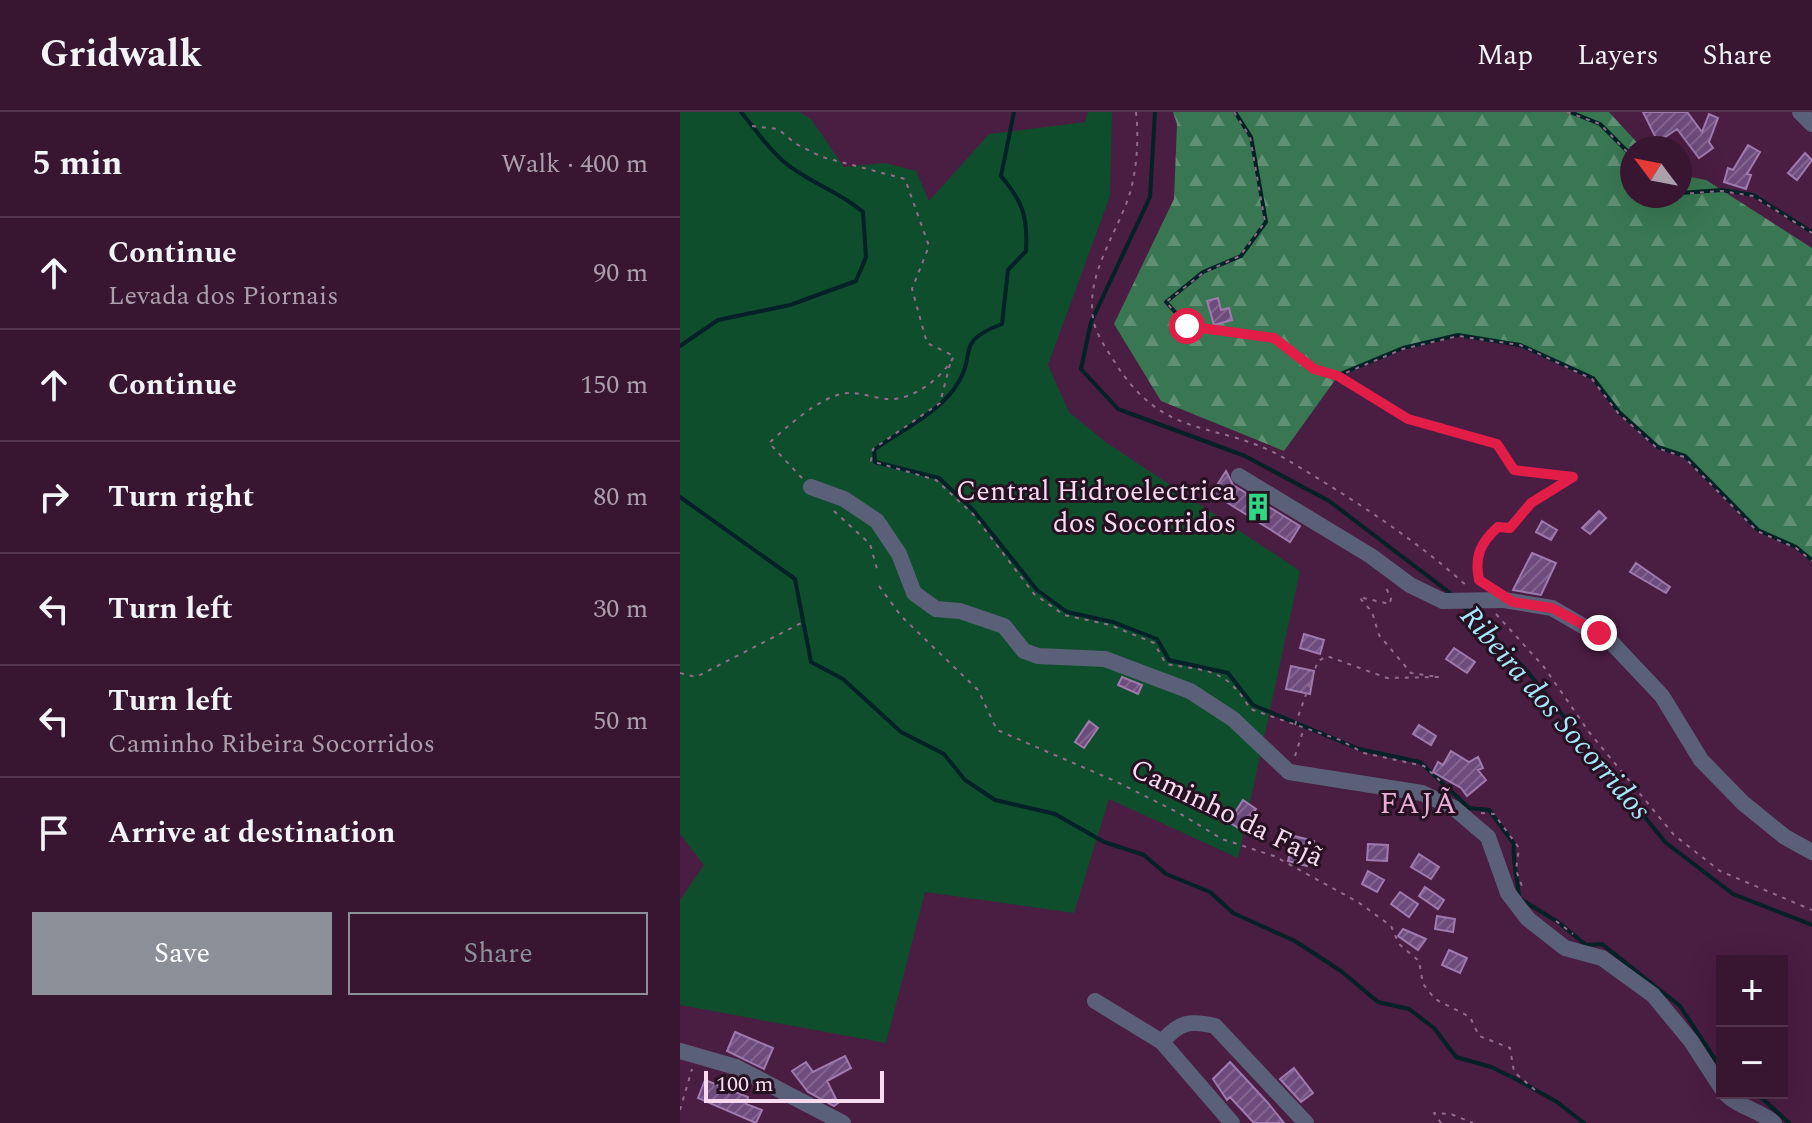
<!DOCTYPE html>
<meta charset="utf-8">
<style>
body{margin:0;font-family:Spectral,serif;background:#43233e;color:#f1f3f6}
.controls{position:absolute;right:24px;bottom:24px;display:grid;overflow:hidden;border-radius:0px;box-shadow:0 8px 32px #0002}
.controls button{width:72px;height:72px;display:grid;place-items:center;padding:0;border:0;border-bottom:2px solid #52354d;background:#381632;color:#f1f3f6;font:40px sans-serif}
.compass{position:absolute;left:940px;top:24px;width:72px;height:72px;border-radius:50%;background:#381632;box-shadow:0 8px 32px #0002;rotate:302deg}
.scale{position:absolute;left:24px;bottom:20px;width:180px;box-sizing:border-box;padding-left:8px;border:4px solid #f9dbf1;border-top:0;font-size:22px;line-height:28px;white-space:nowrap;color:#f9dbf1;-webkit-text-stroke:6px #251121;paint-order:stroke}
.stop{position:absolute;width:24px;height:24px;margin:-18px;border:6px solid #e11d48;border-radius:50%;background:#fff}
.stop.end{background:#e11d48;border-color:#fff;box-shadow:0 2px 8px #0008}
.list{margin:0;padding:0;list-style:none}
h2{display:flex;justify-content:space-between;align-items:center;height:104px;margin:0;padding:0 32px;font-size:34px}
h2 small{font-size:26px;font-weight:400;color:#ab9fac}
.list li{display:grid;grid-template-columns:52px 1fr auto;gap:24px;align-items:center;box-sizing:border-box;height:112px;padding:0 32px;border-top:2px solid #52354d}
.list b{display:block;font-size:30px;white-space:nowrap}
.list p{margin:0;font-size:26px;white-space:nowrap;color:#ab9fac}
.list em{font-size:26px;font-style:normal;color:#ab9fac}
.actions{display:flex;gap:16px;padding:24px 32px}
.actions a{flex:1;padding:18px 0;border:2px solid #8c9099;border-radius:0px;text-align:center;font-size:28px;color:#8c9099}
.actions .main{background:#8c9099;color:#fff}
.icon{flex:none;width:44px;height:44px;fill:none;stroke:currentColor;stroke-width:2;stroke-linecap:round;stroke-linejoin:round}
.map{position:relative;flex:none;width:1132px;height:1011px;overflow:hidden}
header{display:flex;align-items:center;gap:48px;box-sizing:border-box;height:112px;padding:0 40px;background:#381632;border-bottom:2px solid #52354d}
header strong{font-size:38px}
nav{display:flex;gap:44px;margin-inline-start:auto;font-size:28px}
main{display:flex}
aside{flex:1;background:#381632}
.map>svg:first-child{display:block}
.green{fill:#0e4e2d}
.forest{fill:url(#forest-firs)}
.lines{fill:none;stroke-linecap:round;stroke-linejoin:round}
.stream{stroke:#042127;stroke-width:4}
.building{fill:url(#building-hatch);stroke:#9e7aae;stroke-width:2}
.path{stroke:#936c8b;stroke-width:2;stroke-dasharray:4 6;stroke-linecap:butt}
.minor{stroke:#5b6079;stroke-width:16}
.minor-bridge{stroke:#5b6079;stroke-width:16}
.route{stroke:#e11d48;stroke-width:10}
.labels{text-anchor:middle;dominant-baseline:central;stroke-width:6;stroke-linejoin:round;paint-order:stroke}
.poi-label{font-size:28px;fill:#f9dbf1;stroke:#251121;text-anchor:end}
.street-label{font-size:28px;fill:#f9dbf1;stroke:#251121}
.water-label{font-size:30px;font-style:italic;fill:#a4e8f9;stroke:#251121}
.neighbourhood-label{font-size:30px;letter-spacing:2px;fill:#e7aed9;stroke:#251121}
</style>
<header>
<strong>Gridwalk</strong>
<nav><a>Map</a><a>Layers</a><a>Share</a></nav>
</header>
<main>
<aside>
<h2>5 min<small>Walk · 400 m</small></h2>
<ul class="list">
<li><svg class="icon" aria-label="ahead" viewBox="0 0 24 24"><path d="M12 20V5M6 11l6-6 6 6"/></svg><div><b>Continue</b><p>Levada dos Piornais</p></div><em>90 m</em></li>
<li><svg class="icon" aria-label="ahead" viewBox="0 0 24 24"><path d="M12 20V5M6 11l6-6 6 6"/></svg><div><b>Continue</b></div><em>150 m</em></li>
<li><svg class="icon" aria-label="right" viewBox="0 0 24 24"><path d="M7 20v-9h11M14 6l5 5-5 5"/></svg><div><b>Turn right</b></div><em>80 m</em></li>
<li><svg class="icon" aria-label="left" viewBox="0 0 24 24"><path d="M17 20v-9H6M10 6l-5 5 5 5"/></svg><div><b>Turn left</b></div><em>30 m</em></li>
<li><svg class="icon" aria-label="left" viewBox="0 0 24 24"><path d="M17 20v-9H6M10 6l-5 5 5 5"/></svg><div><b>Turn left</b><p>Caminho Ribeira Socorridos</p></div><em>50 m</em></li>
<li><svg class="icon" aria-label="arrive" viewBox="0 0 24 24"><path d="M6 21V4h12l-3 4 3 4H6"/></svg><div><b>Arrive at destination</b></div></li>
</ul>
<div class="actions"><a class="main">Save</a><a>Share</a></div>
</aside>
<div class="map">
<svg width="1132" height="1011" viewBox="0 0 1132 1011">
<defs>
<pattern id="forest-firs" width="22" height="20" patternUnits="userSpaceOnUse" patternTransform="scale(2)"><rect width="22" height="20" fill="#387751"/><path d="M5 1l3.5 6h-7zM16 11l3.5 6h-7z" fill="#5f9073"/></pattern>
<pattern id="building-hatch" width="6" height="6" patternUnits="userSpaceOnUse" patternTransform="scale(2)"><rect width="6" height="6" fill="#6d4b7c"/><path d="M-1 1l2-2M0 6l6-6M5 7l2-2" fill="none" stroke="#83648f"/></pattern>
</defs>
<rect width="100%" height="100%" fill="#4a1d42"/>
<path class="green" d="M0,0H119L131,7L164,55L205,51L236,59L249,89L309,22L405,10L408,0H432L430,84L368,253L389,300L424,329L620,459L558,746L429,687L394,801L245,780L206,931L0,893V788L24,753L0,722Z"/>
<path class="forest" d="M493,0H929L962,36H952V84H1000V63L1026,68L1132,136V449L1116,436L1077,419L1004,345L977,336L938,301L912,267L840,233L778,224L723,237L658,264L604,339L481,289L434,212L494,87L497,12Z"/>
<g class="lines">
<path class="stream" d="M334,0L321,64C343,90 348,105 346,139L328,158L322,212C271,231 300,242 274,277C256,302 219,320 194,338L195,350L259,366L293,398L357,478L387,500L433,510L477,527L489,548L548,561L573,593L679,637L740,650L789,696L809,698L834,732C832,752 838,766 839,786L878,810L906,833L922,832L1000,894L1042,958
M475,0L470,85L411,210L401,257L438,297L565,344L649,389L774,484
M555,0L571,25L586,110L561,144L523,160L486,190L507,213L594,225L634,256L658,263L723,236L778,223L840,233L913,266L939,300L978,335L1005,344L1078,418L1116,435L1132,448
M890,0L920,12L952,44
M1000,81L1042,78L1073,83L1132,120
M0,234L38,208L110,193L176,169L186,145L183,100C159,79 127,70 103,49C87,35 74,16 61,0
M0,385L115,467L131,550L163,567L221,620L264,642L285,668L315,688L375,702L424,730L464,743L486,762L530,780L553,801L615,829L661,859L698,890L729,897L754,916L776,945L811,955L836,967L877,990L904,1011
M783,494L847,559L985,730L1053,782L1132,813
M1066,981L1082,986L1109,1011"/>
</g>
<path class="building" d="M963,0H1007L1022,20L1029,2L1038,6L1029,30L1033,36L1019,46L997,17L978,30Z
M1068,33L1080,40L1067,62L1071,63L1066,77L1044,70L1048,56L1053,58Z
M1125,41L1132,48L1117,68L1108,61Z
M538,186L541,198L549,196L552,208L534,213L527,189Z
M546,359L553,373L620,414L610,430L532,381Z
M919,399L926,406L910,422L902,416Z
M862,409L877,418L871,428L856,420Z
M852,441L876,451L861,483L833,478Z
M956,451L990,475L986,481L950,460Z
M624,522L644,528L640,542L620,536Z
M774,536L795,550L787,561L766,547Z
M611,554L634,559L630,582L606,577Z
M442,565L462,573L458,582L438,573Z
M409,609L418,616L404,636L395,630Z
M739,613L756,624L751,633L733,622Z
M771,639L789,650L798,645L803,656L798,658L806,668L787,684L781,676L753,660L758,650L763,653Z
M563,688L576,697L561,718L549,710Z
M614,724L634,729L627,754L608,749Z
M688,732L708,733L707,749L687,748Z
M739,742L759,755L751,767L731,755Z
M688,759L704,768L697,780L682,772Z
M745,775L764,788L758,797L739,784Z
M720,780L738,792L729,805L711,792Z
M757,804L775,807L773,820L755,817Z
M723,817L746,827L738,838L718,824Z
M769,838L787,846L780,861L762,853Z
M55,920L93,936L84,957L47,939Z
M165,944L171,956L147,969L158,991L154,994L128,980L112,959L126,950L133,960Z
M550,950L588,991L604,1011H574L550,985L547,988L533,967Z
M614,956L633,981L621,990L600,967Z
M25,968L68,985L66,992L82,998L76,1011L18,986Z"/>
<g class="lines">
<path class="path" d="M456,0C459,27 457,58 449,84C436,123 406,162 413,206C415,221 426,236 434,249C485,331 537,307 604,346C668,384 733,425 788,475
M554,0L570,25L585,110L560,144L523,161L486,190L507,214L594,226L634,257L658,264L723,237L778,224L840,233L912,267L938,301L977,336L1004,345L1077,419L1116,436L1132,449
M887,0L920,12L952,45
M72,14L98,17L116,32L142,45L225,67L249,134L232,177L247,231L274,244C264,264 234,288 210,287C196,287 181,280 167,281C140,284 108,314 89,331L122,366
M1000,82L1042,79L1073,84L1132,121
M270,252L260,291L193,337L191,349L256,368L293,402L354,482L384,503L430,513L474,531L486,552C529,559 547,557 570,597L660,628L684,641L744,654L771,679
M658,264L728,307L817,332L834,358L893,365L851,391L830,416L818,415C801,430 794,444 799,468L809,474
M154,399L190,432L197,457
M199,474L221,504L298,578L317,618L435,669L499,701L542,727L594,744L678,790L711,814L719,832L739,849L743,872L755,887L790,905L799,924L830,936L834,960L855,978
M816,502L864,555L909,620L994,723L1040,759L1132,798
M0,561L16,565L125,509
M615,613L638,549L647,544L707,566L759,565L731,561L699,523L692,500L679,485L710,492L711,486L705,474
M615,644L624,616
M801,701L814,702L839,736L836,758L843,777
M876,809L893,822
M0,998L12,957
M761,1011L754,1001L771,1002L793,1011"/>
<path class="minor" d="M1120,0L1132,12
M559,364L691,444L730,473L763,489
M131,375L164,387L197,409L219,442L234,481L256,497L280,499L324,514L344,539L358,544L425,547L510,579L553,607L609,660L742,681L774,696L808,725L828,781L848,807L885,836L922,846L973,883L1011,929L1042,977
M824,488L872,496L932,531L982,584L1021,648L1063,691L1105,725L1132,740
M415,889L482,930L552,1011
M482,930C499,910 510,908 535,914L626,1011
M0,939L56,955L163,1011
M1045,981C1059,996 1080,998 1094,1011"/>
<path class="minor-bridge" d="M763,489L824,488"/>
</g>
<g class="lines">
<path class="route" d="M507,214L594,226L634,257L658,264L728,307L817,332L834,358L893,365L851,391L830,416L818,415C801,430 794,444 799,468L833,490L872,496L919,521"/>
</g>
<defs>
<symbol id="building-bare" viewBox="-9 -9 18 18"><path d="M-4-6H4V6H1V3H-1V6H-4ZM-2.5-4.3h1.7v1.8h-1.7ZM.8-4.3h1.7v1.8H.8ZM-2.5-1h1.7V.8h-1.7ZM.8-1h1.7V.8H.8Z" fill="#2fd883" stroke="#251121" stroke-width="2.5" paint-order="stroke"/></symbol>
</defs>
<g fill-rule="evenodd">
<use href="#building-bare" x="558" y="375" width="40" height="40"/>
</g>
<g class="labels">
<g class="poi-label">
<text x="556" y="379">Central Hidroelectrica<tspan x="556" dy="32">dos Socorridos</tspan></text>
</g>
<g class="street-label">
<text transform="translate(547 701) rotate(26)">Caminho da Fajã</text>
</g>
<g class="water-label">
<text transform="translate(875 601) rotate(49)">Ribeira dos Socorridos</text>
</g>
<g class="neighbourhood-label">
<text x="739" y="692">FAJÃ</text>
</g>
</g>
</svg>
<div class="controls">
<button>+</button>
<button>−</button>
</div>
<svg class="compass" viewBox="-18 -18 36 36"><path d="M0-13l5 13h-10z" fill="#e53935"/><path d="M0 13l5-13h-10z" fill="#ab9fac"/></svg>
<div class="scale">100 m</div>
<div class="stop" style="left:507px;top:214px"></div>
<div class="stop end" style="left:919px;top:521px"></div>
</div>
</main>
